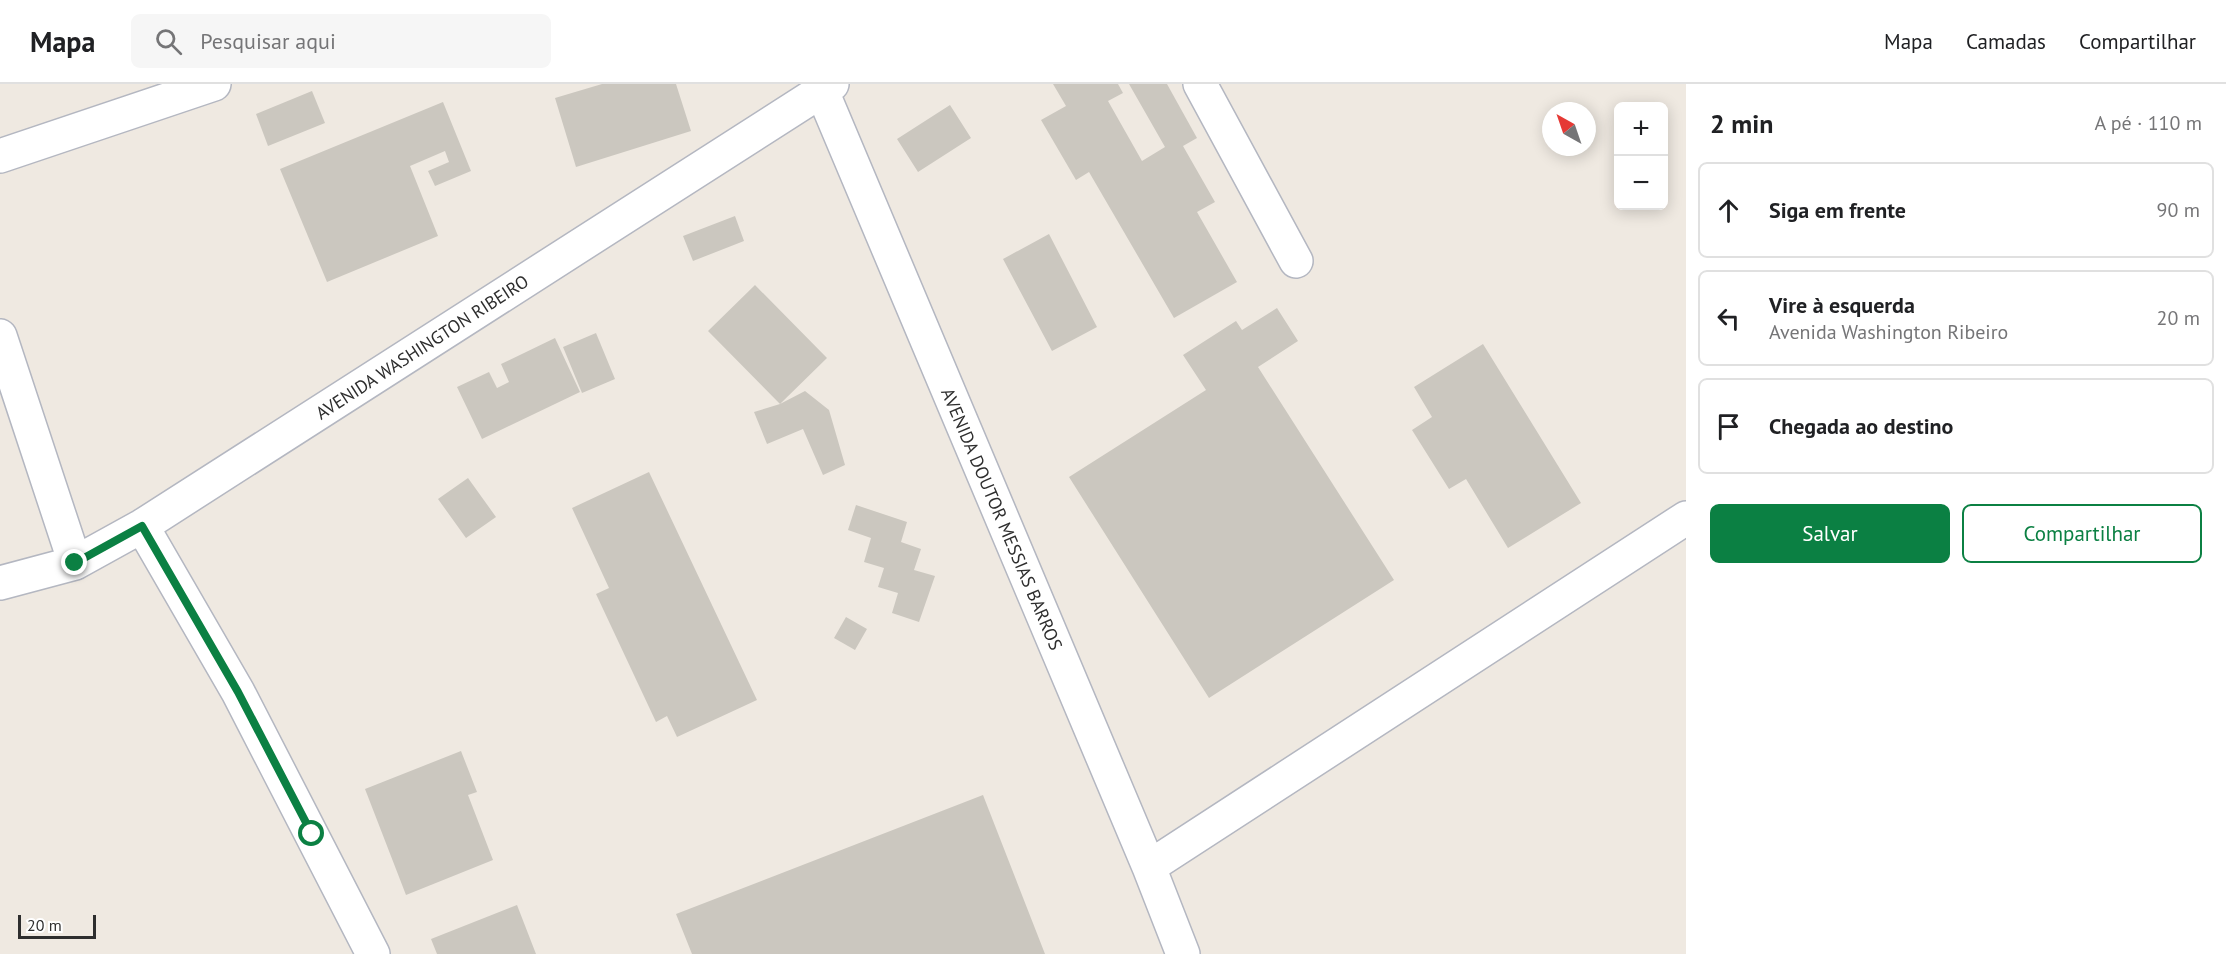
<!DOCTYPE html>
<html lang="pt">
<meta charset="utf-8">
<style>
body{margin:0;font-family:"PT Sans",sans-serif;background:#f6f6f6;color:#202124}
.controls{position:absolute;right:18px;top:18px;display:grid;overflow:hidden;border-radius:9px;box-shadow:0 3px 15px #0003}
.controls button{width:54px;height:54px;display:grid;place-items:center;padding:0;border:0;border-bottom:2px solid #e0e0e0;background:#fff;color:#202124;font:30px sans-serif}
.compass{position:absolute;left:1542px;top:18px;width:54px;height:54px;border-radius:50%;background:#fff;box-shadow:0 3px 15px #0003;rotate:320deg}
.scale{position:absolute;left:18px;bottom:15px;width:78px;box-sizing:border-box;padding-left:6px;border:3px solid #2e2e2e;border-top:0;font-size:16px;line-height:21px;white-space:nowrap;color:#2e2e2e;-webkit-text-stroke:4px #fff;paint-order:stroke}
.stop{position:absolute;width:18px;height:18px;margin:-14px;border:4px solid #0b8043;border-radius:50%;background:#fff}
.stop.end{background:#0b8043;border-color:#fff;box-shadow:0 2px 6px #0008}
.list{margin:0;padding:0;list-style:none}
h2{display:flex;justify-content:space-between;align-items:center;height:78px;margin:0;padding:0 24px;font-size:26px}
h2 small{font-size:20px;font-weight:400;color:#757577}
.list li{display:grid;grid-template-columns:39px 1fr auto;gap:18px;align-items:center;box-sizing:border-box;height:96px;margin:0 12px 12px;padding:0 12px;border:2px solid #e0e0e0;border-radius:9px}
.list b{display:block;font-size:22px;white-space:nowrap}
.list p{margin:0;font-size:20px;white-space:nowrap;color:#757577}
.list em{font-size:20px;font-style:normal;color:#757577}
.actions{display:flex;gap:12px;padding:18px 24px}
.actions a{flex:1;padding:14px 0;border:2px solid #0b8043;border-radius:9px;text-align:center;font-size:21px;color:#0b8043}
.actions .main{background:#0b8043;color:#fff}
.icon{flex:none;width:33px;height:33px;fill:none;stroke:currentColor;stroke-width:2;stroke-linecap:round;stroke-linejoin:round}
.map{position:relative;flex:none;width:1686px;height:870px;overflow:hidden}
header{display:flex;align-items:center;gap:36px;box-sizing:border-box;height:84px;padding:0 30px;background:#fff;border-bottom:2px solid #e0e0e0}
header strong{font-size:28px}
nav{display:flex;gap:33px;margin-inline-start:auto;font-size:21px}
.search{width:420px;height:54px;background:#f6f6f6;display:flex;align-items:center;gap:15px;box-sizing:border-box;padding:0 21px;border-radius:9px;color:#757577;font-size:22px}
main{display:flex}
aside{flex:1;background:#fff}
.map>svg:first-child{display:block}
.building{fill:#cbc7bf}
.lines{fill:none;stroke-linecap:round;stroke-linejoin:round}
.minor-casing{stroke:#b4b7c1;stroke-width:36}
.minor{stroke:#fff;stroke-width:33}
.route{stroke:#0b8043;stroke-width:8}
.labels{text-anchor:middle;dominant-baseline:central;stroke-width:4.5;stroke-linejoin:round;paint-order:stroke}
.street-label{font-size:18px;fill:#2e2e2e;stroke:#fff}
</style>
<header>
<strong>Mapa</strong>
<div class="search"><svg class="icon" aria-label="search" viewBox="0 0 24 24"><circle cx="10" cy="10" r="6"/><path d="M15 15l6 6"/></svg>Pesquisar aqui</div>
<nav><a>Mapa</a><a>Camadas</a><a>Compartilhar</a></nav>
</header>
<main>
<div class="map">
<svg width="1686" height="870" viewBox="0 0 1686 870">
<rect width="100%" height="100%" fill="#efe9e1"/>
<path class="building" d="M602,0H676L691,47L576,83L555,14Z
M1053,0H1118L1123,9L1108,17L1142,77L1165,63L1129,0H1167L1197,54L1183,62L1215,118L1197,128L1237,198L1174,234L1089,88L1076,96L1041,36L1066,22Z
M312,7L325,39L268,62L256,30Z
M443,18L471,87L435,102L428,87L449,78L445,67L410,82L438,152L327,198L280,85Z
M950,21L971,54L918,88L897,55Z
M735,132L744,157L693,177L683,152Z
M1049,150L1097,243L1052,267L1003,175Z
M755,201L827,274L780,320L805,307L829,326L845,381L823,391L803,345L767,360L754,328L780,320L708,247Z
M1277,224L1298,257L1258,283L1394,496L1209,614L1069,393L1206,306L1183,271L1236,237L1242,246Z
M596,249L615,295L582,309L563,263Z
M555,254L580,308L482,355L457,303L489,288L497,304L509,298L501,280Z
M1483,260L1581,419L1508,464L1466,395L1449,405L1412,346L1432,333L1414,303Z
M649,388L757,616L677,653L667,632L656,638L596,510L609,504L572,424Z
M468,394L496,433L466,454L438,415Z
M856,421L907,438L901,458L921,465L914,486L935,492L919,538L892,529L898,509L878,503L884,484L864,478L871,454L848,446Z
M846,533L867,545L855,566L834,554Z
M461,667L477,708L468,711L493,776L406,811L365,705Z
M983,711L1045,870H692L676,830Z
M517,821L536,870H437L431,855Z"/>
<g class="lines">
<defs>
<path id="minor" d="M819,0L1149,783L1183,870
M1200,0L1296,177
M0,72L214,0
M0,252L75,479
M142,442L238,608L373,870
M0,499L75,479L142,442L832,0
M1149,783L1686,434"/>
</defs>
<use href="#minor" class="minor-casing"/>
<use href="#minor" class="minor"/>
</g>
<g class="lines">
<path class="route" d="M75,479L142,442L238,608L312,750"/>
</g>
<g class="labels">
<g class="street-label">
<text transform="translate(422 263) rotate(-33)">AVENIDA WASHINGTON RIBEIRO</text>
<text transform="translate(1002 435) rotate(67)">AVENIDA DOUTOR MESSIAS BARROS</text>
</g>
</g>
</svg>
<div class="controls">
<button>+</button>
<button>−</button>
</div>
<svg class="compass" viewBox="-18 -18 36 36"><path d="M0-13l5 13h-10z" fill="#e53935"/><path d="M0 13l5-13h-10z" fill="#757577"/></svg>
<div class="scale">20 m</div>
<div class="stop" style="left:312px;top:750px"></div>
<div class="stop end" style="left:75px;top:479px"></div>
</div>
<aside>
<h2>2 min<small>A pé · 110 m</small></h2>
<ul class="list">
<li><svg class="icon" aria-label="ahead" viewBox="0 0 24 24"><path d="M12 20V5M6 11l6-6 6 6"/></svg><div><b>Siga em frente</b></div><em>90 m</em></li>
<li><svg class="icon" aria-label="left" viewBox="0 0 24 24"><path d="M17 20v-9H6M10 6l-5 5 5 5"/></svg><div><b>Vire à esquerda</b><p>Avenida Washington Ribeiro</p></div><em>20 m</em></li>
<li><svg class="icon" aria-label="arrive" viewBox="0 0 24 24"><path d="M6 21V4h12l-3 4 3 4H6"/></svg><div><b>Chegada ao destino</b></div></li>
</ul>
<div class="actions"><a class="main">Salvar</a><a>Compartilhar</a></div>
</aside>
</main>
